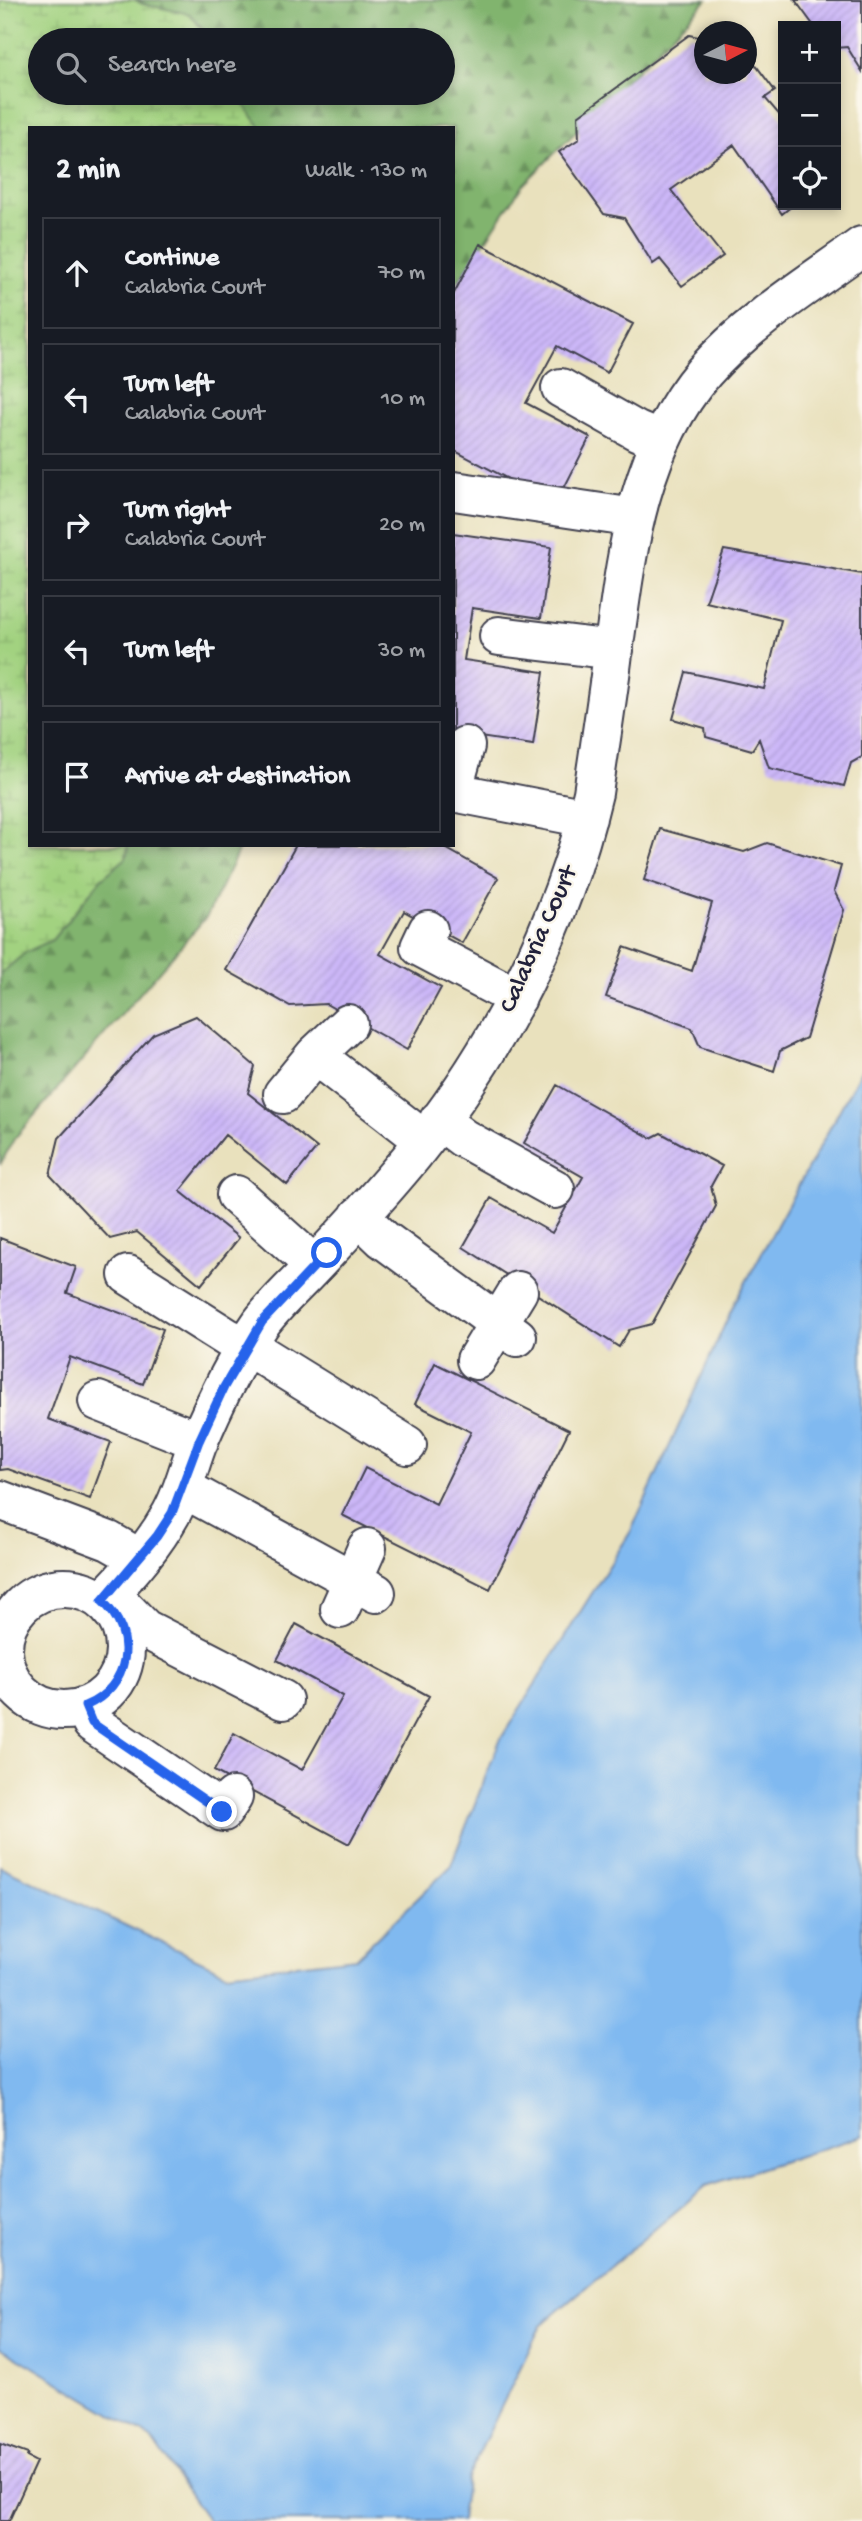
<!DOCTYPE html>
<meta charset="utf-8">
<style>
body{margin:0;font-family:"Gochi Hand",sans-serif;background:#20242c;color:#f1f3f6}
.controls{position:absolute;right:21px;top:21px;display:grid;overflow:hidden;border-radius:0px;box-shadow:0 4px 10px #0003}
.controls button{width:63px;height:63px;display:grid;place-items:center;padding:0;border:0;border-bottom:2px solid #363941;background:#171b24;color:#f1f3f6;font:35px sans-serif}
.compass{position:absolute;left:694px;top:21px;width:63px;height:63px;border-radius:50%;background:#171b24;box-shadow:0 4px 10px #0003;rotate:84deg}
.stop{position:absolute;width:21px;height:21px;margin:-16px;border:5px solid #2563eb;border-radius:50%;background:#fff}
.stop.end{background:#2563eb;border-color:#fff;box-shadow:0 2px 7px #0008}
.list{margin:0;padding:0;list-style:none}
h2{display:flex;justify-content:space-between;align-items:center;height:91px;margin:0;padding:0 28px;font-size:30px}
h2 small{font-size:23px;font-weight:400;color:#9ea1a6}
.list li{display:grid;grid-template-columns:46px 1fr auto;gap:21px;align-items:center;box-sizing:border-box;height:112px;margin:0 14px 14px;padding:0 14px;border:2px solid #363941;border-radius:0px}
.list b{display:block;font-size:26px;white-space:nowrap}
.list p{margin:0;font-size:23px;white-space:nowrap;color:#9ea1a6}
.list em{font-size:23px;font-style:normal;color:#9ea1a6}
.icon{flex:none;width:38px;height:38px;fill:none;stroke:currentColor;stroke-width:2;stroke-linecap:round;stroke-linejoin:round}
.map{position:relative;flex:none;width:862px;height:2521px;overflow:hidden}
.search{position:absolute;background:#171b24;box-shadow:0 4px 10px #0003;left:28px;top:28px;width:427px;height:77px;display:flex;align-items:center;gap:18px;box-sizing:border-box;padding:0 24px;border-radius:38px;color:#9ea1a6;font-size:26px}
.panel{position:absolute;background:#171b24;box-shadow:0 4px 10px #0003;left:28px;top:126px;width:427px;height:721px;border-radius:0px}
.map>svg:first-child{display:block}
.forest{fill:url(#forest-firs);stroke:#526b54;stroke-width:2}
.wetland{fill:url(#wetland-marsh);stroke:#627a5e;stroke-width:2}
.water{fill:#80b9f0;stroke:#516e96;stroke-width:2}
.building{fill:url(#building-hatch)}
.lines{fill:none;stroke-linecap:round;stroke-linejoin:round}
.minor-casing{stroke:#403f4e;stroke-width:42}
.minor{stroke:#fff;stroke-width:38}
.route{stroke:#2563eb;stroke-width:9}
.labels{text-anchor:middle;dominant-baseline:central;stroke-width:5;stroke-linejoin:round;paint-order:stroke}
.street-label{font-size:26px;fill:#22223b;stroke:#fbf7ec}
</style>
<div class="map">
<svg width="862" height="2521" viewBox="0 0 862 2521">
<defs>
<pattern id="forest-firs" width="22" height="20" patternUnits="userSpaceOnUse" patternTransform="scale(1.75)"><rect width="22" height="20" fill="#81b46e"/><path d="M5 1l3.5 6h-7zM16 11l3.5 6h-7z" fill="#69925c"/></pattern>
<pattern id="wetland-marsh" width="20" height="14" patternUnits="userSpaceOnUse" patternTransform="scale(1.75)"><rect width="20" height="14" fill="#a2d280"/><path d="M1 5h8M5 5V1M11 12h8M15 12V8" fill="none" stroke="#8bb470"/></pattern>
<pattern id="building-hatch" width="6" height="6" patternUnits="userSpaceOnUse" patternTransform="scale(1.75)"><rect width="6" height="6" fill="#ccb7f8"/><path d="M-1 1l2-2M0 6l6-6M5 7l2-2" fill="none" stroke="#af9dd6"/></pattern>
</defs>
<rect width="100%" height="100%" fill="#fbf7ec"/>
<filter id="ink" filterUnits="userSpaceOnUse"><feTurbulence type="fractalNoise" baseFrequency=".0143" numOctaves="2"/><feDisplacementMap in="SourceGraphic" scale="14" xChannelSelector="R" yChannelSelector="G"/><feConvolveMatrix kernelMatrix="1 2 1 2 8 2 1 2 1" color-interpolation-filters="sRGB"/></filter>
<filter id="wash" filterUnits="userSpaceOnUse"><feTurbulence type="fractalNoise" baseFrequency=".00686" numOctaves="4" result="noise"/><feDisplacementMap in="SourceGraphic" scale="28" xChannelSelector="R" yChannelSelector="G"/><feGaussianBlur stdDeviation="1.57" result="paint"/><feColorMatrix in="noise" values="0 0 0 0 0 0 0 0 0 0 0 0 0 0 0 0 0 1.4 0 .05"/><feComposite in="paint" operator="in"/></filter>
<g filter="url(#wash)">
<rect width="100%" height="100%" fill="#e9e1bd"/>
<path class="forest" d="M135,0H707L522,186L453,289V128H261L235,93H443V40H210L200,25Z
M128,845H241L207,916L14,1139L0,1165V974L26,952L52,940L101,879L126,858Z"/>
<path class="wetland" d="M11,0H135L142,4L190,14L210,40H40V93H235L261,128H30V845H128L126,858L101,879L52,940L26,952L0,974V1Z"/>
<path class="water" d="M862,1069V2136L706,2186L541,2325L466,2480L461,2521H208L151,2438L0,2347V1866L226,1973L356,1958L450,1867L500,1740L631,1531L735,1302Z"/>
<g id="blocks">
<path class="building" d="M795,0H862V71L847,47L836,48V26H814Z
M689,35L704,38V74H746V52L775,91L765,98L783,119V205H793L782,214L734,145L671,190L723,256L682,286L660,259L653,264L624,218L604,214L559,152L579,139L578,116Z
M480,244L633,324L607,373L557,346L526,403L590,437L556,504L453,450V295Z
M453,533L551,547L541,618L472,608L464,660L544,672L533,745L453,733Z
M724,550L862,574V757L851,763L844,786L769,768L759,739L752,750L706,737L705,728L673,719L686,672L764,689L781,620L706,602Z
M660,829L744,852L767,843L841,866L834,891L844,910L806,1038L780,1051L774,1071L700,1047L692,1028L606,997L624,947L692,971L712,903L644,880Z
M296,845H440L498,878L462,943L404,911L380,954L441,988L407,1050L326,1004L290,1006L226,970Z
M196,1016L255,1066L248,1093L317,1148L287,1185L225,1135L180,1191L239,1238L201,1285L137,1232L110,1239L50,1175L59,1138L153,1034Z
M557,1085L651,1138L661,1133L722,1166L711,1186L716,1206L652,1324L629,1330L619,1347L463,1247L491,1198L552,1233L583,1177L524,1143Z
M0,1238L76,1267L67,1293L163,1329L143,1384L70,1357L48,1419L111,1442L90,1499L8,1469L0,1470Z
M435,1363L569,1430L490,1589L342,1515L365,1468L436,1504L471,1432L415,1404Z
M296,1624L429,1696L349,1844L214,1771L234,1733L302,1770L343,1696L277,1660Z
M0,2444L28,2454L27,2457L36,2462L9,2521H0Z"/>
</g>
</g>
<g filter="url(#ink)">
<use href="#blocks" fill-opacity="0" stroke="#403f4e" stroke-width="2"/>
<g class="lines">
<defs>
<path id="minor" d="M561,388L637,431L661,441
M454,491L635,518
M499,636L614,650
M453,789L465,746
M453,792L587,818
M428,930L420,947L517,998
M348,1024L315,1055L424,1140
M283,1094L315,1055
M439,1120L463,1138L555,1189
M236,1195L314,1265
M359,1216L383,1239L517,1337
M128,1275L228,1338L247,1346L407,1445
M476,1360L518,1291
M98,1401L199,1441
M183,1488L376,1593
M0,1500L109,1541L139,1558
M3 1649a61 61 0 1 1 122 0a61 61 0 1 1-122 0Z
M113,1596L145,1629L283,1700
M102,1601C127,1576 153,1546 171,1514C184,1491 189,1465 199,1440C216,1400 236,1359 261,1323C275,1304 295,1286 311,1269C346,1232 381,1194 413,1155C499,1049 562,925 593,793C600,744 608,695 614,645C627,550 639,448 704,372C749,321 808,285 862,246
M340,1609L367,1548
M85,1706L92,1723L223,1812L233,1797"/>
</defs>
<use href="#minor" class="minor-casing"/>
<use href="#minor" class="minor"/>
</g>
</g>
<g class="lines" filter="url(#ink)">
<path class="route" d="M222,1812L92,1723L85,1706C130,1687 139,1634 102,1601L157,1536L172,1513L199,1441L224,1387L262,1322L327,1253"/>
</g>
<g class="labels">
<g class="street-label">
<text transform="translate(540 940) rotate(-66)">Calabria Court</text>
</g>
</g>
</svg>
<div class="controls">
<button>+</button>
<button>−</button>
<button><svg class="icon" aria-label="locate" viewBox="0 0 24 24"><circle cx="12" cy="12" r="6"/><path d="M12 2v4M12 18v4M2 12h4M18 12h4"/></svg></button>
</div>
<svg class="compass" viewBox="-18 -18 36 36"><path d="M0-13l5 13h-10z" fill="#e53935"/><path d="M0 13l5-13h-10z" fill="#9ea1a6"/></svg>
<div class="stop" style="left:327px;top:1253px"></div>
<div class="stop end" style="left:222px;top:1812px"></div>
<div class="search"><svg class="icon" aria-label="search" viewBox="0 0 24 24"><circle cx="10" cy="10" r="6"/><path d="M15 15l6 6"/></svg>Search here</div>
<section class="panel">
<h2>2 min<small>Walk · 130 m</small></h2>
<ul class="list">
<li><svg class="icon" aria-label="ahead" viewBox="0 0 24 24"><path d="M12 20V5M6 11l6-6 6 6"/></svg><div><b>Continue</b><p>Calabria Court</p></div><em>70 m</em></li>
<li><svg class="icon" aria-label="left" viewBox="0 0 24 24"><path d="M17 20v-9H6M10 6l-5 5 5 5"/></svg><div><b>Turn left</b><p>Calabria Court</p></div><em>10 m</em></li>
<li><svg class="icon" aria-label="right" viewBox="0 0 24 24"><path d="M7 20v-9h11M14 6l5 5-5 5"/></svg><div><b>Turn right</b><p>Calabria Court</p></div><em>20 m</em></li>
<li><svg class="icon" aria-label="left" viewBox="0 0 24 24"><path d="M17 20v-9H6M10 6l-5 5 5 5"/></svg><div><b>Turn left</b></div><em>30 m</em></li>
<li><svg class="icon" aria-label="arrive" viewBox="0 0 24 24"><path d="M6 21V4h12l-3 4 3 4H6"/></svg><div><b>Arrive at destination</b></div></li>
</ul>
</section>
</div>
